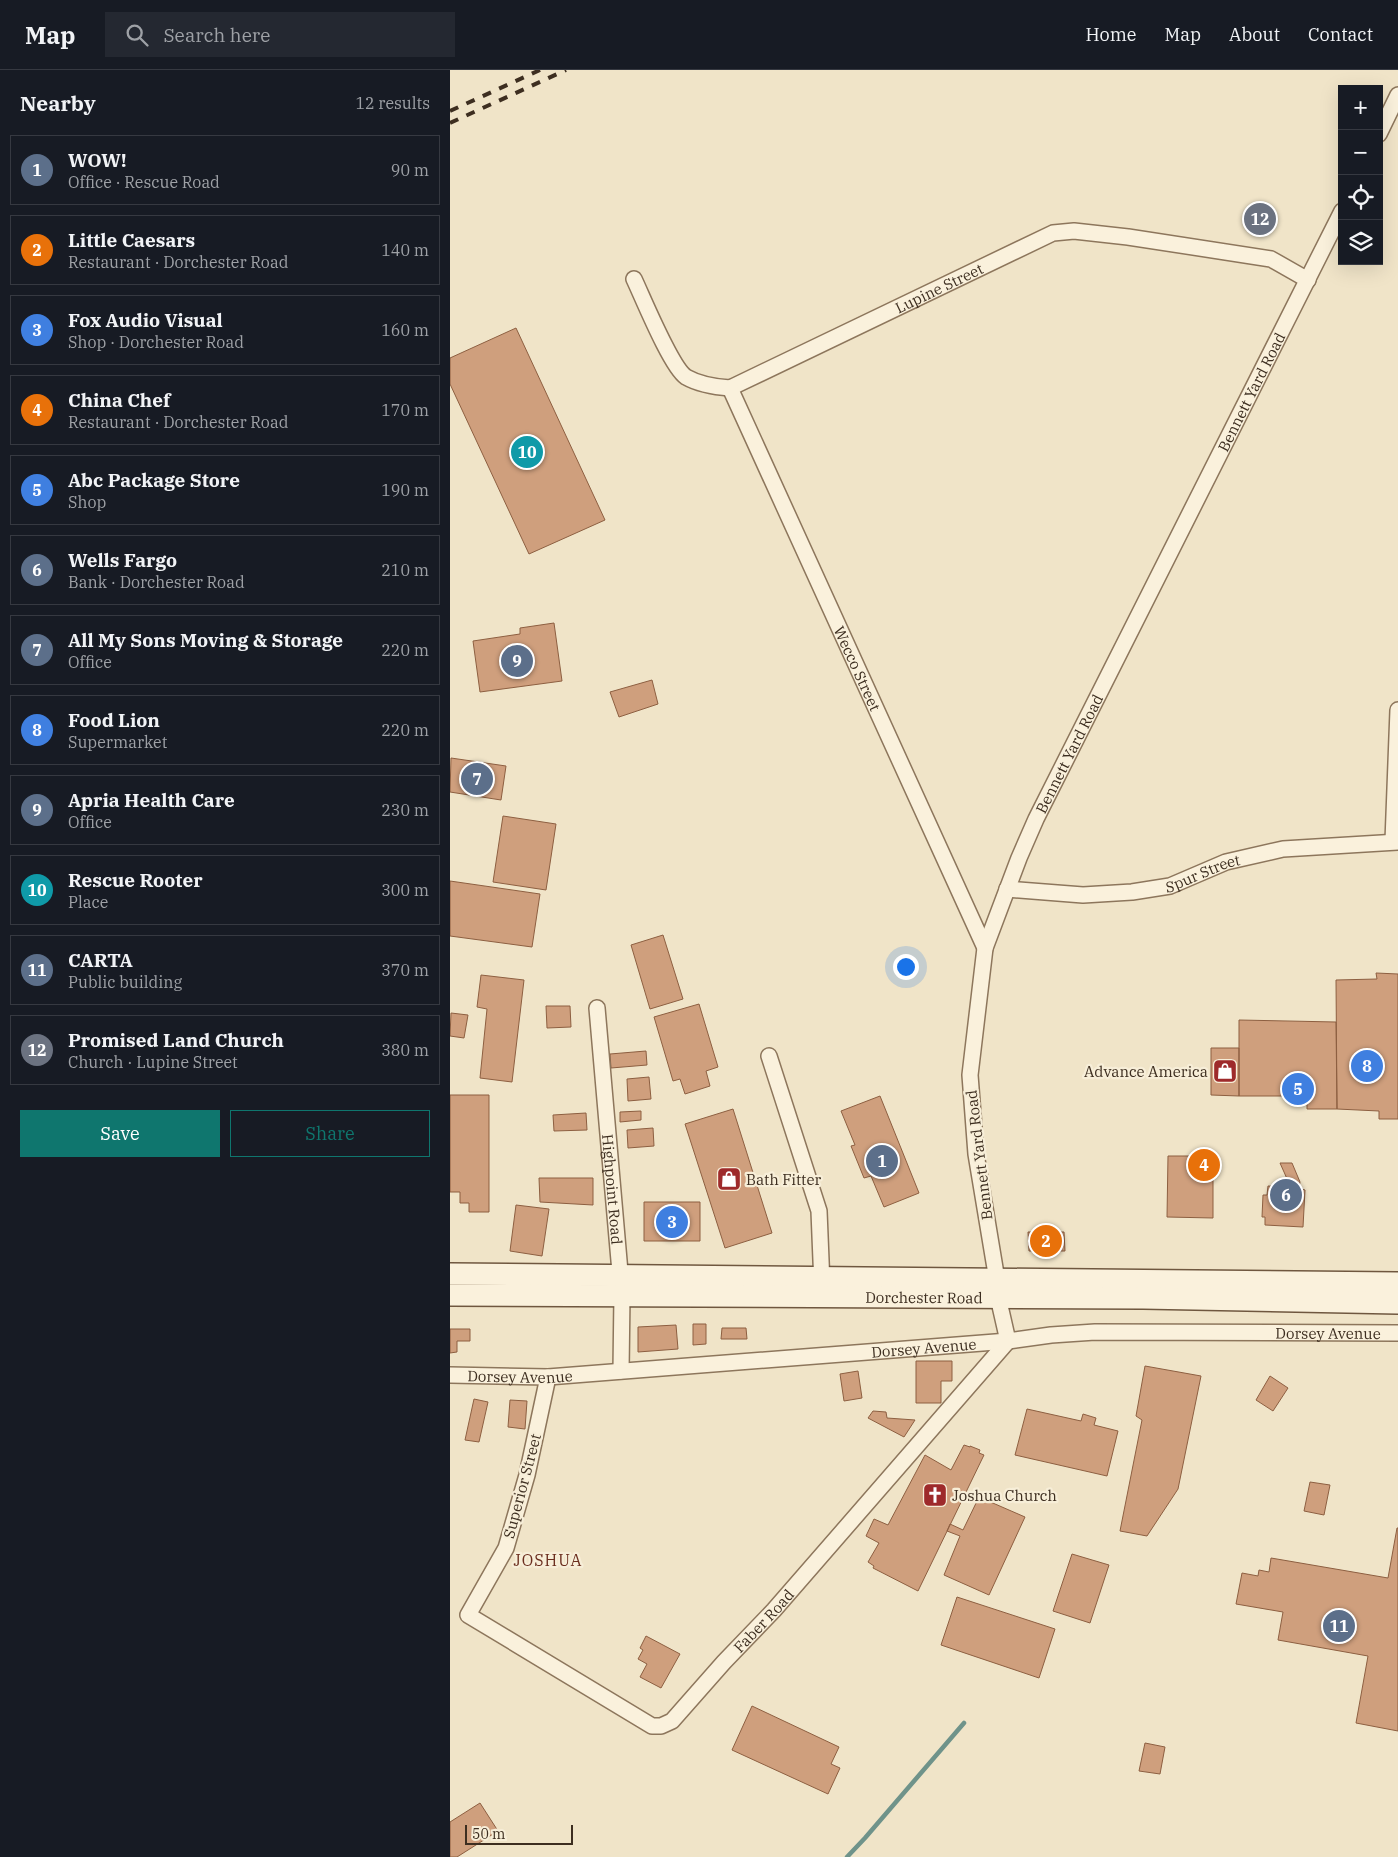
<!DOCTYPE html>
<meta charset="utf-8">
<style>
body{margin:0;font-family:"IBM Plex Serif",serif;background:#242831;color:#f1f3f6}
.controls{position:absolute;right:15px;top:15px;display:grid;overflow:hidden;border-radius:0px;box-shadow:0 5px 20px #0002}
.controls button{width:45px;height:45px;display:grid;place-items:center;padding:0;border:0;border-bottom:1px solid #363941;background:#171b24;color:#f1f3f6;font:25px sans-serif}
.scale{position:absolute;left:15px;bottom:12px;width:108px;box-sizing:border-box;padding-left:5px;border:2px solid #3d2e20;border-top:0;font-size:14px;line-height:18px;white-space:nowrap;color:#3d2e20;-webkit-text-stroke:4px #f7eed8;paint-order:stroke}
.you{position:absolute;left:455px;top:896px;width:18px;height:18px;margin:-12px;border:4px solid #fff;border-radius:50%;background:#1a73e8;box-shadow:0 0 0 8px #1a73e833}
.badge{display:grid;place-items:center;width:32px;height:32px;border-radius:50%;background:#0f766e;color:#fff;font-size:16px;font-weight:700}
.pin{position:absolute;translate:-50% -50%;border:2px solid #fff;box-shadow:0 1px 5px #0006}
.list{margin:0;padding:0;list-style:none}
h2{display:flex;justify-content:space-between;align-items:center;height:65px;margin:0;padding:0 20px;font-size:21px}
h2 small{font-size:16px;font-weight:400;color:#9ea1a6}
.list li{display:grid;grid-template-columns:32px 1fr auto;gap:15px;align-items:center;box-sizing:border-box;height:70px;margin:0 10px 10px;padding:0 10px;border:1px solid #363941;border-radius:0px}
.list b{display:block;font-size:19px;white-space:nowrap}
.list p{margin:0;font-size:16px;white-space:nowrap;color:#9ea1a6}
.list em{font-size:16px;font-style:normal;color:#9ea1a6}
.actions{display:flex;gap:10px;padding:15px 20px}
.actions a{flex:1;padding:11px 0;border:1px solid #0f766e;border-radius:0px;text-align:center;font-size:18px;color:#0f766e}
.actions .main{background:#0f766e;color:#fff}
.icon{flex:none;width:28px;height:28px;fill:none;stroke:currentColor;stroke-width:2;stroke-linecap:round;stroke-linejoin:round}
.map{position:relative;flex:none;width:948px;height:1787px;overflow:hidden}
header{display:flex;align-items:center;gap:30px;box-sizing:border-box;height:70px;padding:0 25px;background:#171b24;border-bottom:1px solid #363941}
header strong{font-size:24px}
nav{display:flex;gap:28px;margin-inline-start:auto;font-size:18px}
.search{width:350px;height:45px;background:#242831;display:flex;align-items:center;gap:12px;box-sizing:border-box;padding:0 18px;border-radius:0px;color:#9ea1a6;font-size:19px}
main{display:flex}
aside{flex:1;background:#171b24}
.map>svg:first-child{display:block}
.lines{fill:none;stroke-linecap:round;stroke-linejoin:round}
.stream{stroke:#6f938a;stroke-width:4.5}
.building{fill:#cf9f7d;stroke:#8d5f41}
.minor-casing{stroke:#8d765c;stroke-width:18}
.secondary-casing{stroke:#6f573f;stroke-width:24}
.minor{stroke:#faf1dc;stroke-width:15}
.secondary{stroke:#faf1dc;stroke-width:21}
.rail{stroke:#3d2e20;stroke-width:4;stroke-dasharray:9 9;stroke-linecap:butt}
.labels{text-anchor:middle;dominant-baseline:central;stroke-width:4.5;stroke-linejoin:round;paint-order:stroke}
.street-label{font-size:15px;fill:#3d2e20;stroke:#f7eed8}
.poi-label{font-size:15px;fill:#3d2e20;stroke:#f7eed8;text-anchor:start}
.neighbourhood-label{font-size:16px;letter-spacing:1px;fill:#6b2e1e;stroke:#f7eed8}
</style>
<header>
<strong>Map</strong>
<div class="search"><svg class="icon" aria-label="search" viewBox="0 0 24 24"><circle cx="10" cy="10" r="6"/><path d="M15 15l6 6"/></svg>Search here</div>
<nav><a>Home</a><a>Map</a><a>About</a><a>Contact</a></nav>
</header>
<main>
<aside>
<h2>Nearby<small>12 results</small></h2>
<ul class="list">
<li><span class="badge" style="background:#5c6f8a">1</span><div><b>WOW!</b><p>Office · Rescue Road</p></div><em>90 m</em></li>
<li><span class="badge" style="background:#e8710a">2</span><div><b>Little Caesars</b><p>Restaurant · Dorchester Road</p></div><em>140 m</em></li>
<li><span class="badge" style="background:#3f7fe0">3</span><div><b>Fox Audio Visual</b><p>Shop · Dorchester Road</p></div><em>160 m</em></li>
<li><span class="badge" style="background:#e8710a">4</span><div><b>China Chef</b><p>Restaurant · Dorchester Road</p></div><em>170 m</em></li>
<li><span class="badge" style="background:#3f7fe0">5</span><div><b>Abc Package Store</b><p>Shop</p></div><em>190 m</em></li>
<li><span class="badge" style="background:#5c6f8a">6</span><div><b>Wells Fargo</b><p>Bank · Dorchester Road</p></div><em>210 m</em></li>
<li><span class="badge" style="background:#5c6f8a">7</span><div><b>All My Sons Moving &amp; Storage</b><p>Office</p></div><em>220 m</em></li>
<li><span class="badge" style="background:#3f7fe0">8</span><div><b>Food Lion</b><p>Supermarket</p></div><em>220 m</em></li>
<li><span class="badge" style="background:#5c6f8a">9</span><div><b>Apria Health Care</b><p>Office</p></div><em>230 m</em></li>
<li><span class="badge" style="background:#0f9aa8">10</span><div><b>Rescue Rooter</b><p>Place</p></div><em>300 m</em></li>
<li><span class="badge" style="background:#5c6f8a">11</span><div><b>CARTA</b><p>Public building</p></div><em>370 m</em></li>
<li><span class="badge" style="background:#6b7280">12</span><div><b>Promised Land Church</b><p>Church · Lupine Street</p></div><em>380 m</em></li>
</ul>
<div class="actions"><a class="main">Save</a><a>Share</a></div>
</aside>
<div class="map">
<svg width="948" height="1787" viewBox="0 0 948 1787">
<rect width="100%" height="100%" fill="#f0e4c8"/>
<g class="lines">
<path class="stream" d="M397,1787L415,1768L514,1653"/>
</g>
<path class="building" d="M66,258L155,450L79,484L0,314V288Z
M104,553L112,611L30,622L23,571L70,564V558Z
M202,610L208,634L169,647L160,622Z
M1,688L56,696L51,730L0,722Z
M53,746L106,754L96,820L43,812Z
M0,811L90,824L82,877L0,866Z
M213,865L233,929L200,939L181,875Z
M926,903L948,904V1049H929V1041L887,1039L886,910L927,909Z
M31,905L74,910L62,1012L30,1008L37,939L27,937Z
M249,934L268,997L256,1001L260,1016L235,1024L230,1009L223,1011L204,947Z
M96,936H120L121,957L97,958Z
M1,943L18,945L14,968L0,966Z
M789,950L886,952L887,1039H857V1026H789Z
M761,978H789V1026L761,1025Z
M196,981L197,995L161,998L160,984Z
M199,1007L201,1029L178,1031L177,1009Z
M0,1025H39V1142H19V1133H10V1122H0Z
M430,1026L469,1123L434,1137L421,1106L414,1108L401,1076L405,1075L391,1041Z
M283,1039L322,1163L275,1178L235,1054Z
M191,1041V1050L170,1052V1042Z
M136,1043L137,1060L104,1061L103,1045Z
M203,1058L204,1076L178,1078L177,1060Z
M718,1086H763V1148L717,1147Z
M830,1093H842L850,1112L849,1118L855,1120L853,1157L815,1155V1147H812L813,1125H817L818,1116L836,1117L838,1111Z
M89,1108H143V1135L90,1132Z
M194,1132H250V1171H194Z
M66,1135L99,1139L92,1186L60,1181Z
M578,1162H614L615,1181H579Z
M243,1254H256V1274L243,1275Z
M226,1255L228,1279L188,1282V1257Z
M272,1258H296L297,1269H271Z
M0,1259H20V1271H7V1282L0,1283Z
M466,1291H502V1311H491V1333H466Z
M695,1296L751,1306L728,1419L697,1466L670,1461L692,1350L686,1346Z
M408,1301L412,1328L394,1331L390,1304Z
M820,1306L838,1318L823,1341L806,1330Z
M24,1329L38,1332L29,1372L15,1370Z
M60,1330L77,1331L75,1359L58,1357Z
M577,1339L631,1351L633,1344L646,1348L644,1355L668,1361L657,1406L565,1385Z
M423,1341L436,1342L437,1348L465,1350L454,1367L418,1348Z
M514,1375L520,1377V1376L530,1380L529,1383L534,1385L468,1521L423,1498L424,1496L418,1492L429,1473L416,1466L424,1449L438,1455L475,1385L501,1400Z
M860,1412L880,1415L874,1445L854,1441Z
M529,1427L575,1447L539,1525L494,1505L510,1466L497,1461L500,1454L513,1460Z
M947,1458H948V1661L906,1653L918,1586L828,1570L833,1542L786,1534L792,1503L808,1506L809,1500L819,1502L821,1488L938,1508Z
M622,1484L659,1495L640,1553L603,1541Z
M507,1527L605,1559L589,1608L491,1575Z
M196,1566L230,1584L211,1618L190,1607L197,1594L188,1589L193,1580L190,1578Z
M302,1636L389,1677L381,1694L390,1698L378,1724L282,1680Z
M695,1673L715,1677L710,1704L689,1701Z
M30,1733L48,1761L7,1787H0V1752Z"/>
<g class="lines">
<defs>
<g id="minor">
<path d="M929,64L948,25"/>
<path id="s1" d="M184,209C193,228 221,297 236,307C250,315 265,317 280,318L603,163L624,161L678,167L821,189L858,210"/>
<path id="s2" d="M280,318L535,878"/>
<path d="M943,771L948,640"/>
<path id="s3" d="M557,819L633,825L682,822L720,816L776,792L833,779L948,772"/>
<path id="s4" d="M147,938L172,1225L171,1301"/>
<path d="M319,986L369,1141L372,1215"/>
<path id="s5" d="M558,1271L548,1227L547,1210L526,1084L520,1005L535,878L569,788L586,749L892,141"/>
<path id="s6" d="M0,1305L98,1307L558,1271L601,1265L645,1262L948,1263"/>
<path id="s7" d="M98,1307L77,1405L56,1478L18,1545L202,1656H211L222,1651L274,1592L324,1540L558,1271"/>
</g>
<g id="secondary">
<path d="M0,1204L948,1213"/>
<path id="s8" d="M0,1225L693,1228L948,1233"/>
</g>
</defs>
<use href="#minor" class="minor-casing"/>
<use href="#secondary" class="secondary-casing"/>
<use href="#minor" class="minor"/>
<use href="#secondary" class="secondary"/>
<path class="rail" d="M0,41L90,0
M0,53L116,0"/>
</g>
<defs>
<symbol id="shop-square" viewBox="-11 -11 22 22"><rect x="-9" y="-9" width="18" height="18" rx="4" fill="#9e2a2b" stroke="#f7eed8"/><path d="M-5-2.5h2.3a2.7 3.5 0 0 1 5.4 0H5L5.5 6h-11ZM-1.5-2.5h3a1.5 2.3 0 0 0-3 0Z" fill="#fff"/></symbol>
<symbol id="church-square" viewBox="-11 -11 22 22"><rect x="-9" y="-9" width="18" height="18" rx="4" fill="#9e2a2b" stroke="#f7eed8"/><path d="M-1.2-6h2.4v3.5h3.3v2.4h-3.3V6h-2.4V-.1h-3.3v-2.4h3.3Z" fill="#fff"/></symbol>
</defs>
<g fill-rule="evenodd">
<use href="#shop-square" x="761" y="987" width="28" height="28"/>
<use href="#shop-square" x="265" y="1095" width="28" height="28"/>
<use href="#church-square" x="471" y="1411" width="28" height="28"/>
</g>
<g class="labels">
<g class="street-label">
<text stroke="none"><textPath href="#s1" startOffset="389">Lupine Street</textPath></text>
<text stroke="none"><textPath href="#s5" startOffset="1014">Bennett Yard Road</textPath></text>
<text stroke="none"><textPath href="#s2" startOffset="308">Wecco Street</textPath></text>
<text stroke="none"><textPath href="#s5" startOffset="609">Bennett Yard Road</textPath></text>
<text stroke="none"><textPath href="#s3" startOffset="199">Spur Street</textPath></text>
<text transform="translate(529 1085) rotate(-97)">Bennett Yard Road</text>
<text stroke="none"><textPath href="#s4" startOffset="182">Highpoint Road</textPath></text>
<text stroke="none"><textPath href="#s8" startOffset="474">Dorchester Road</textPath></text>
<text stroke="none"><textPath href="#s6" startOffset="880">Dorsey Avenue</textPath></text>
<text stroke="none"><textPath href="#s6" startOffset="475">Dorsey Avenue</textPath></text>
<text stroke="none"><textPath href="#s6" startOffset="70">Dorsey Avenue</textPath></text>
<text transform="translate(72 1416) rotate(-75)">Superior Street</text>
<text stroke="none"><textPath href="#s7" startOffset="625">Faber Road</textPath></text>
</g>
<g class="poi-label">
<text x="758" y="1001" text-anchor="end">Advance America</text>
<text x="296" y="1109">Bath Fitter</text>
<text x="502" y="1425">Joshua Church</text>
</g>
<g class="neighbourhood-label">
<text x="98" y="1490">JOSHUA</text>
</g>
</g>
</svg>
<div class="controls">
<button>+</button>
<button>−</button>
<button><svg class="icon" aria-label="locate" viewBox="0 0 24 24"><circle cx="12" cy="12" r="6"/><path d="M12 2v4M12 18v4M2 12h4M18 12h4"/></svg></button>
<button><svg class="icon" aria-label="layers" viewBox="0 0 24 24"><path d="M12 4l9 5-9 5-9-5zM3 14l9 5 9-5"/></svg></button>
</div>
<div class="scale">50 m</div>
<div class="you"></div>
<div class="pin badge" style="left:432px;top:1091px;background:#5c6f8a">1</div>
<div class="pin badge" style="left:596px;top:1171px;background:#e8710a">2</div>
<div class="pin badge" style="left:222px;top:1152px;background:#3f7fe0">3</div>
<div class="pin badge" style="left:754px;top:1095px;background:#e8710a">4</div>
<div class="pin badge" style="left:848px;top:1019px;background:#3f7fe0">5</div>
<div class="pin badge" style="left:836px;top:1125px;background:#5c6f8a">6</div>
<div class="pin badge" style="left:27px;top:709px;background:#5c6f8a">7</div>
<div class="pin badge" style="left:917px;top:996px;background:#3f7fe0">8</div>
<div class="pin badge" style="left:67px;top:591px;background:#5c6f8a">9</div>
<div class="pin badge" style="left:77px;top:382px;background:#0f9aa8">10</div>
<div class="pin badge" style="left:889px;top:1556px;background:#5c6f8a">11</div>
<div class="pin badge" style="left:810px;top:149px;background:#6b7280">12</div>
</div>
</main>
